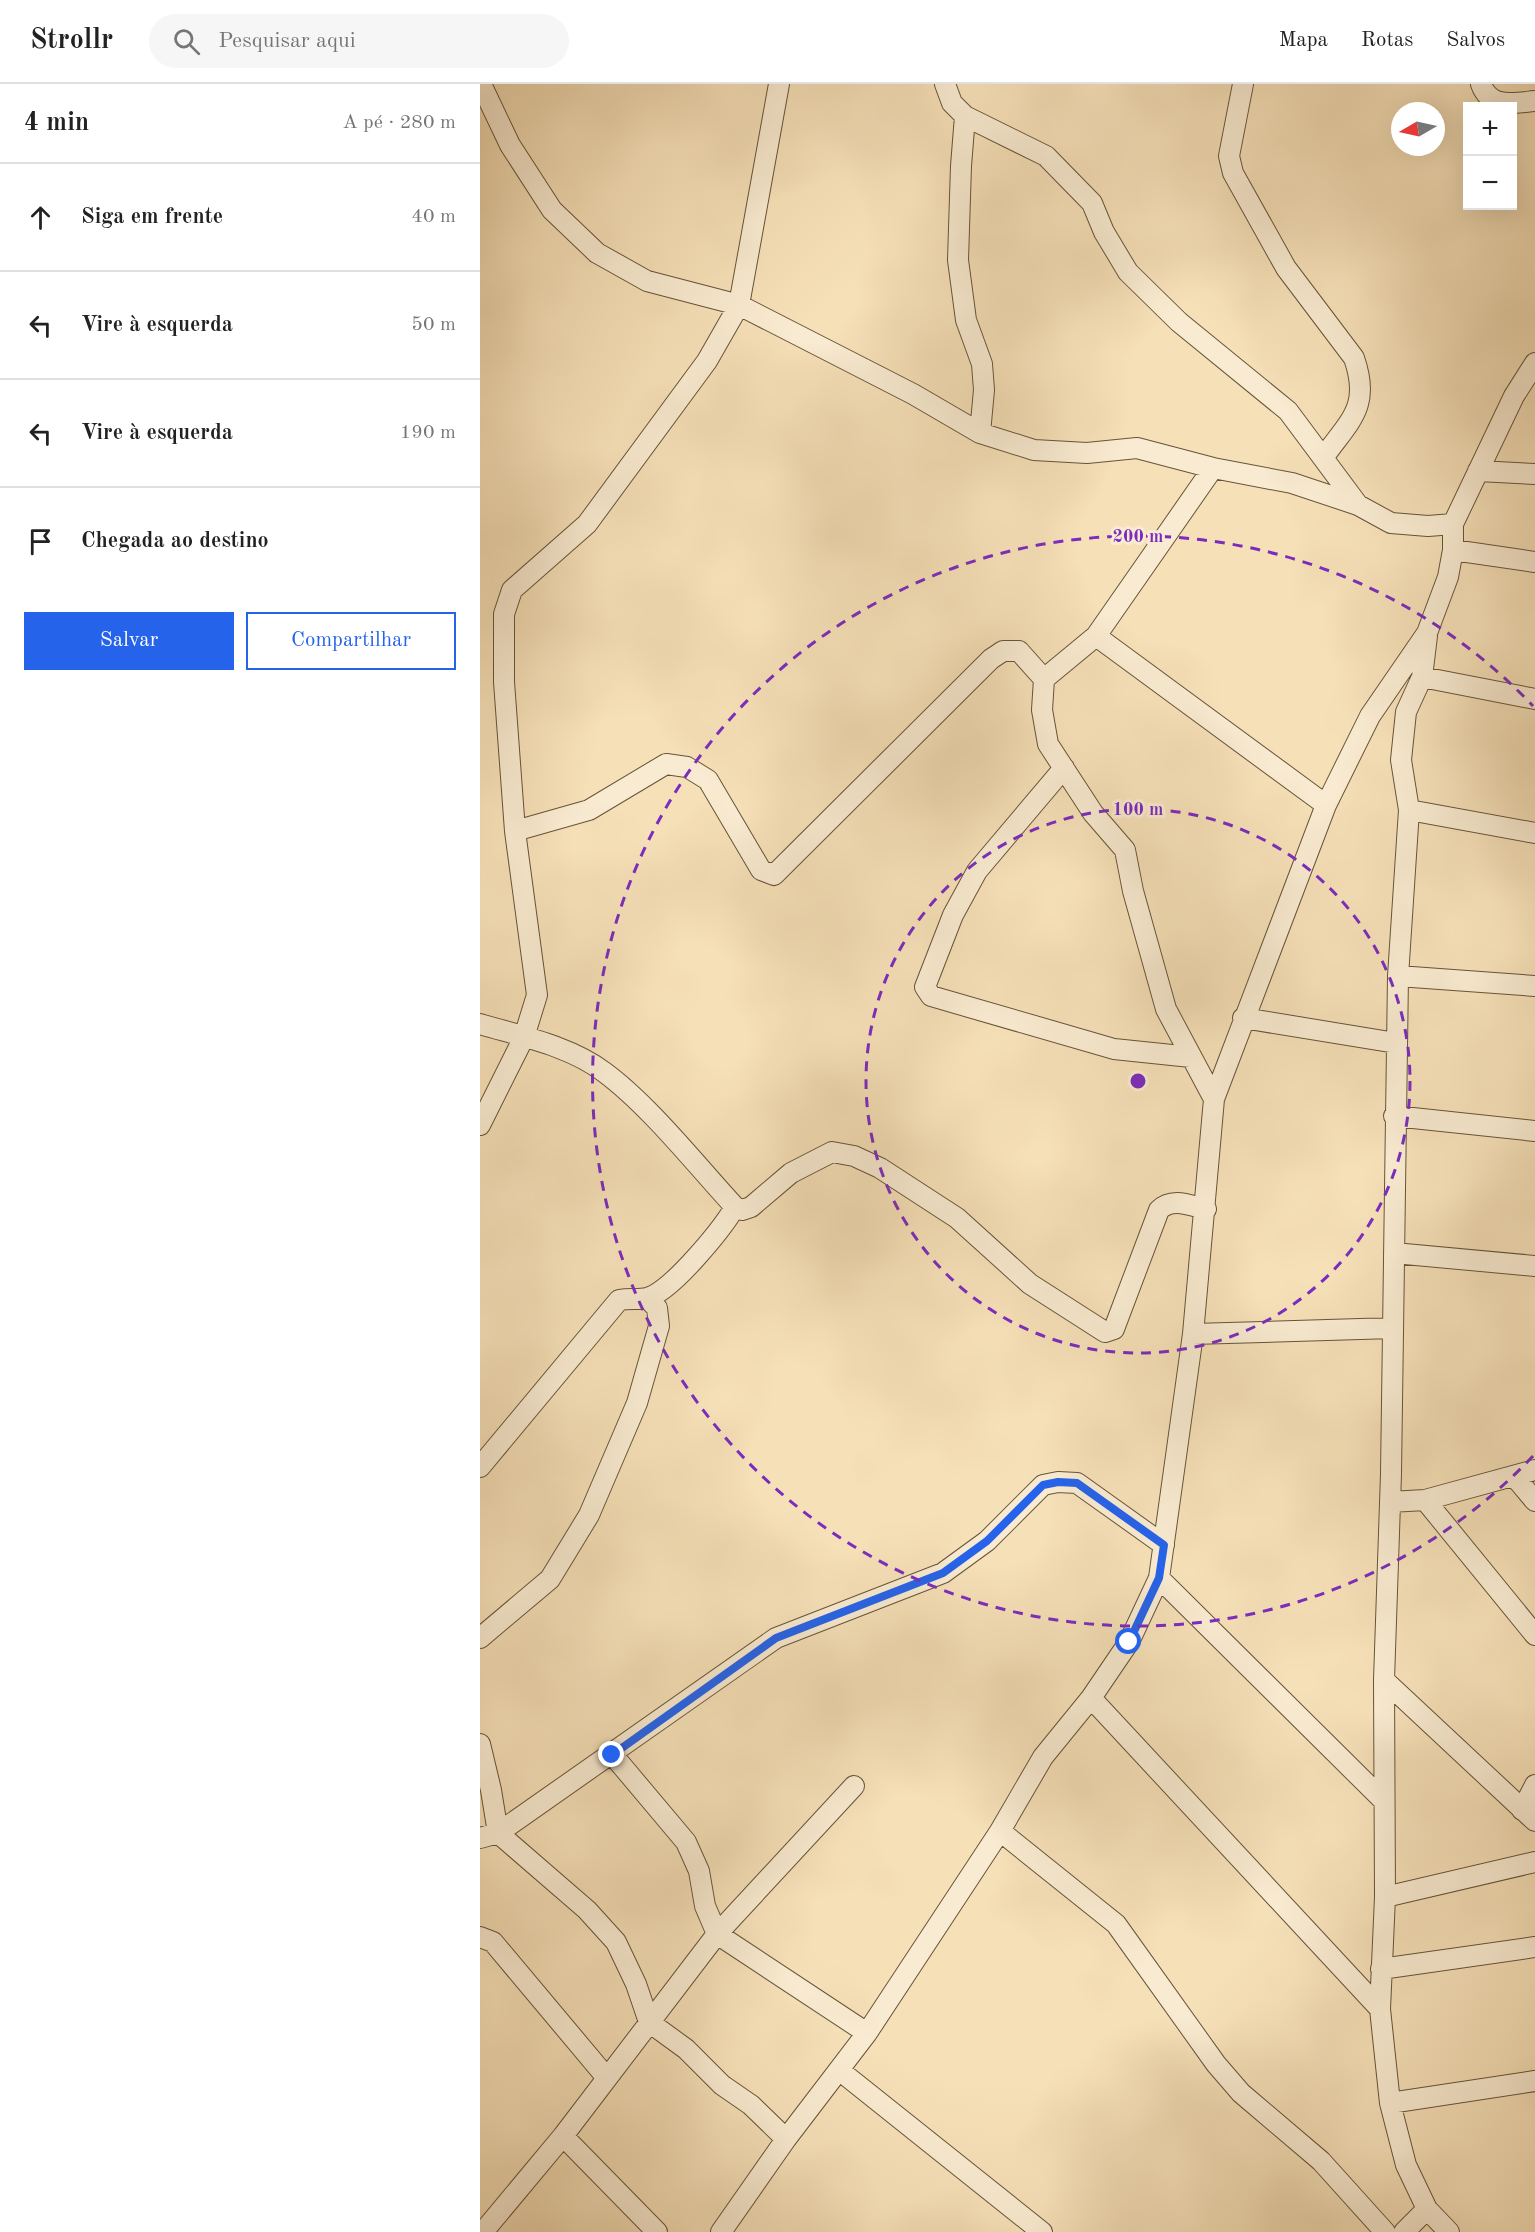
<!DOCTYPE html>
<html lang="pt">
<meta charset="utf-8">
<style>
body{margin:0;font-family:"Old Standard TT",serif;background:#f6f6f6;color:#222}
.controls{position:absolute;right:18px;top:18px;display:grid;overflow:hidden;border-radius:0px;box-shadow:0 6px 24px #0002}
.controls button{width:54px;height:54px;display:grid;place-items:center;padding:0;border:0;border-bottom:2px solid #e0e0e0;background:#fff;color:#222;font:30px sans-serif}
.compass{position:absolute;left:911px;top:18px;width:54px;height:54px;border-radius:50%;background:#fff;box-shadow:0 6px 24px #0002;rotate:261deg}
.stop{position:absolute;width:18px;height:18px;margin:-14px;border:4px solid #2563eb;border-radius:50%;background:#fff}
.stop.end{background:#2563eb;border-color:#fff;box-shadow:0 2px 6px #0008}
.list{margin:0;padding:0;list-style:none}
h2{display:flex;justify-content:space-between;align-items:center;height:78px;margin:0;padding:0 24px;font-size:26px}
h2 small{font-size:20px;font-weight:400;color:#767676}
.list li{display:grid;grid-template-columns:39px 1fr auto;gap:18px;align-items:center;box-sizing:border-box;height:108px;padding:0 24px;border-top:2px solid #e0e0e0}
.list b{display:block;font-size:22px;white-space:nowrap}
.list em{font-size:20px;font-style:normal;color:#767676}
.actions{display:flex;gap:12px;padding:18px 24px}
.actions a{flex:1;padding:14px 0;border:2px solid #2563eb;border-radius:0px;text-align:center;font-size:21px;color:#2563eb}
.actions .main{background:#2563eb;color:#fff}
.icon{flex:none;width:33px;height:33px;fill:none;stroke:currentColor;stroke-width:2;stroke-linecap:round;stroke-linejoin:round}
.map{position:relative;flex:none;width:1055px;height:2148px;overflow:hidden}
header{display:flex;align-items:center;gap:36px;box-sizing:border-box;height:84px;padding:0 30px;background:#fff;border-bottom:2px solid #e0e0e0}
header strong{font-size:28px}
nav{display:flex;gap:33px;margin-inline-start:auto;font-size:21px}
.search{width:420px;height:54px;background:#f6f6f6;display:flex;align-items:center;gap:15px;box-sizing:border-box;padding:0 21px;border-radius:33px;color:#767676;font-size:22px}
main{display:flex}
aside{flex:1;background:#fff}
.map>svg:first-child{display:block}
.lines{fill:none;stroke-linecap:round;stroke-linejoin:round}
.minor-casing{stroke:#665438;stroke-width:22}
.minor{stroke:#f9ebd1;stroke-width:20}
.route{stroke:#2563eb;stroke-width:8}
.ring{fill:none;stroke:#7b2cbf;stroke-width:3;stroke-dasharray:10 8}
.centre{fill:#7b2cbf;stroke:#f9ebd1;stroke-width:3}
.ring-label{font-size:18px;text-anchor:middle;font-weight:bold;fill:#7b2cbf;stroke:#f9ebd1;stroke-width:6;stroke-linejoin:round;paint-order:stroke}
</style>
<header>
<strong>Strollr</strong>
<div class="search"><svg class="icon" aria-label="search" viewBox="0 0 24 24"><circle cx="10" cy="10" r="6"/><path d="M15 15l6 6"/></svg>Pesquisar aqui</div>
<nav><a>Mapa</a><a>Rotas</a><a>Salvos</a></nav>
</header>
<main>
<aside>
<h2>4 min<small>A pé · 280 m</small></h2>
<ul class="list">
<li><svg class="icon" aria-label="ahead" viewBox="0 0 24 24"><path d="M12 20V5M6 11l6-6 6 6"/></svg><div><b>Siga em frente</b></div><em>40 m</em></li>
<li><svg class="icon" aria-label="left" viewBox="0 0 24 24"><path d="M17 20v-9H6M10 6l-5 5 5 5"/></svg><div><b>Vire à esquerda</b></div><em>50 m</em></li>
<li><svg class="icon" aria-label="left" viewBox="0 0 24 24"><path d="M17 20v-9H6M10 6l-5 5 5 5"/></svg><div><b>Vire à esquerda</b></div><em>190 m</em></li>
<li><svg class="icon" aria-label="arrive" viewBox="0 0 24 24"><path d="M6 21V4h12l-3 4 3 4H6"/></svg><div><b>Chegada ao destino</b></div></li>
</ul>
<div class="actions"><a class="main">Salvar</a><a>Compartilhar</a></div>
</aside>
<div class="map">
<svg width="1055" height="2148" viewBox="0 0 1055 2148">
<rect width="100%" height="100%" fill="#f6e0b8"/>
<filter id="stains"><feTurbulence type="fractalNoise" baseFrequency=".00333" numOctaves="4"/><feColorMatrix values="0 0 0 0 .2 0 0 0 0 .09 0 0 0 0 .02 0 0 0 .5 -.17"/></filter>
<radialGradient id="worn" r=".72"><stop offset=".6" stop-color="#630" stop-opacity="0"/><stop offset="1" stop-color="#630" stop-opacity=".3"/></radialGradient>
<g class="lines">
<defs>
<path id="minor" d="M1,0L30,61L72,126L117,169L167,197L259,221L433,310L500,349L554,366L607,369L657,364L733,384L812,399L878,421L911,439L948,442L973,440
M465,0L472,19L485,32L566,72L612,119L624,148L648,188L699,238L808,327L878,421
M763,0L749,72L753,89L806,184L874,274C891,323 870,336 843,374
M1001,0C1010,25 1033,19 1055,17
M485,32L481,82L478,176L486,236L502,280L504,306L500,349
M998,387L1055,390
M973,466L1055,478
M616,552L846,721
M947,552L942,593L926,628L921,676L929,726L918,892L911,1390L904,1596L905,1813L900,1925L910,2019L926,2081L947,2125L969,2148
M942,593L1055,615
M564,595L616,552L733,384
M584,684L497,787L473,831L445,903L451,912L634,965L711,973
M929,726L1055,749
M35,747L109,726L186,680L207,683L228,696L281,786L294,791L511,575L523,567H539L564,595L562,626L568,660L613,729L645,766L653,807L686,925L734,1015
M918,892L1055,902
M763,934L916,959
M0,940C40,952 90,962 124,988C169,1021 217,1082 255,1123L262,1126L271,1123L311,1089L352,1068L374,1072L400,1084L477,1134L550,1200L625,1248L634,1245L679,1126C692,1113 709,1121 726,1125
M914,1032L1055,1047
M0,1041L44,953L57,911L35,747L24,598V530L32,506L107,440L227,277L259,221L299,0
M914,1169L1055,1182
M713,1250L913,1244
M0,1383L139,1216C149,1214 159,1216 167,1214C192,1207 242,1145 255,1123
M1034,1392L1055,1417
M945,1416L1055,1551
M910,1418L945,1416L1055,1386
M679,1494L903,1716
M0,1554L70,1495L109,1431L157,1319L179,1242L177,1224L167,1214
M904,1596L1055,1737
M611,1614L900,1925
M0,1660L11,1706L18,1749L107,1826L136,1858L156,1900L169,1938L206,1965L242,2001L271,2021L306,2055
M132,1670L206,1758L219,1787L225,1822L237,1850L387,1949
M1042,1726L1055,1701
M520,1747L636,1840L736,1980L761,2009L841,2077L905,2148
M0,1754L18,1749L296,1554L463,1489L507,1457L563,1401L578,1398L597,1399L684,1461
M905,1813L1055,1778
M0,1853L13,1858L127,1994
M901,1885L1055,1863
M359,1986L562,2148
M910,2019L1055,1997
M83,2052L177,2148
M3,2148L83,2052L237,1850L374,1702
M241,2148L306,2055L387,1949L520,1747L563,1673L611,1614L649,1558L679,1494L713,1250L734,1015L846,721L890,632L947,549L968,493L973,466V440L1034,312L1055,279
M924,2148L947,2125"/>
</defs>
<use href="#minor" class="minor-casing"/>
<use href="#minor" class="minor"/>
</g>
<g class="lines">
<path class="route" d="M132,1671L296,1554L463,1489L507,1457L563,1401L578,1398L597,1399L684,1461L679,1494L649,1558"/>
</g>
<g class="ring">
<circle cx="658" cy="997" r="272"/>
<path d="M1053 1372A545 545 0 1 1 1053 622"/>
</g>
<circle cx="658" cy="997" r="9" class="centre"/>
<g class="ring-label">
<text x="658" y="458">200 m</text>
<text x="658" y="731">100 m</text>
</g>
<rect width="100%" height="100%" filter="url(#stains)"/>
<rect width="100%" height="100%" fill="url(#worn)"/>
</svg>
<div class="controls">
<button>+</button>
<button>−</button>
</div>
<svg class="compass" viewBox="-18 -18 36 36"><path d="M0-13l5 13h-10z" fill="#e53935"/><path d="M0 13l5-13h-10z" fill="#767676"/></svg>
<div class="stop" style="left:649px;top:1558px"></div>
<div class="stop end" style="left:132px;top:1671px"></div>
</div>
</main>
